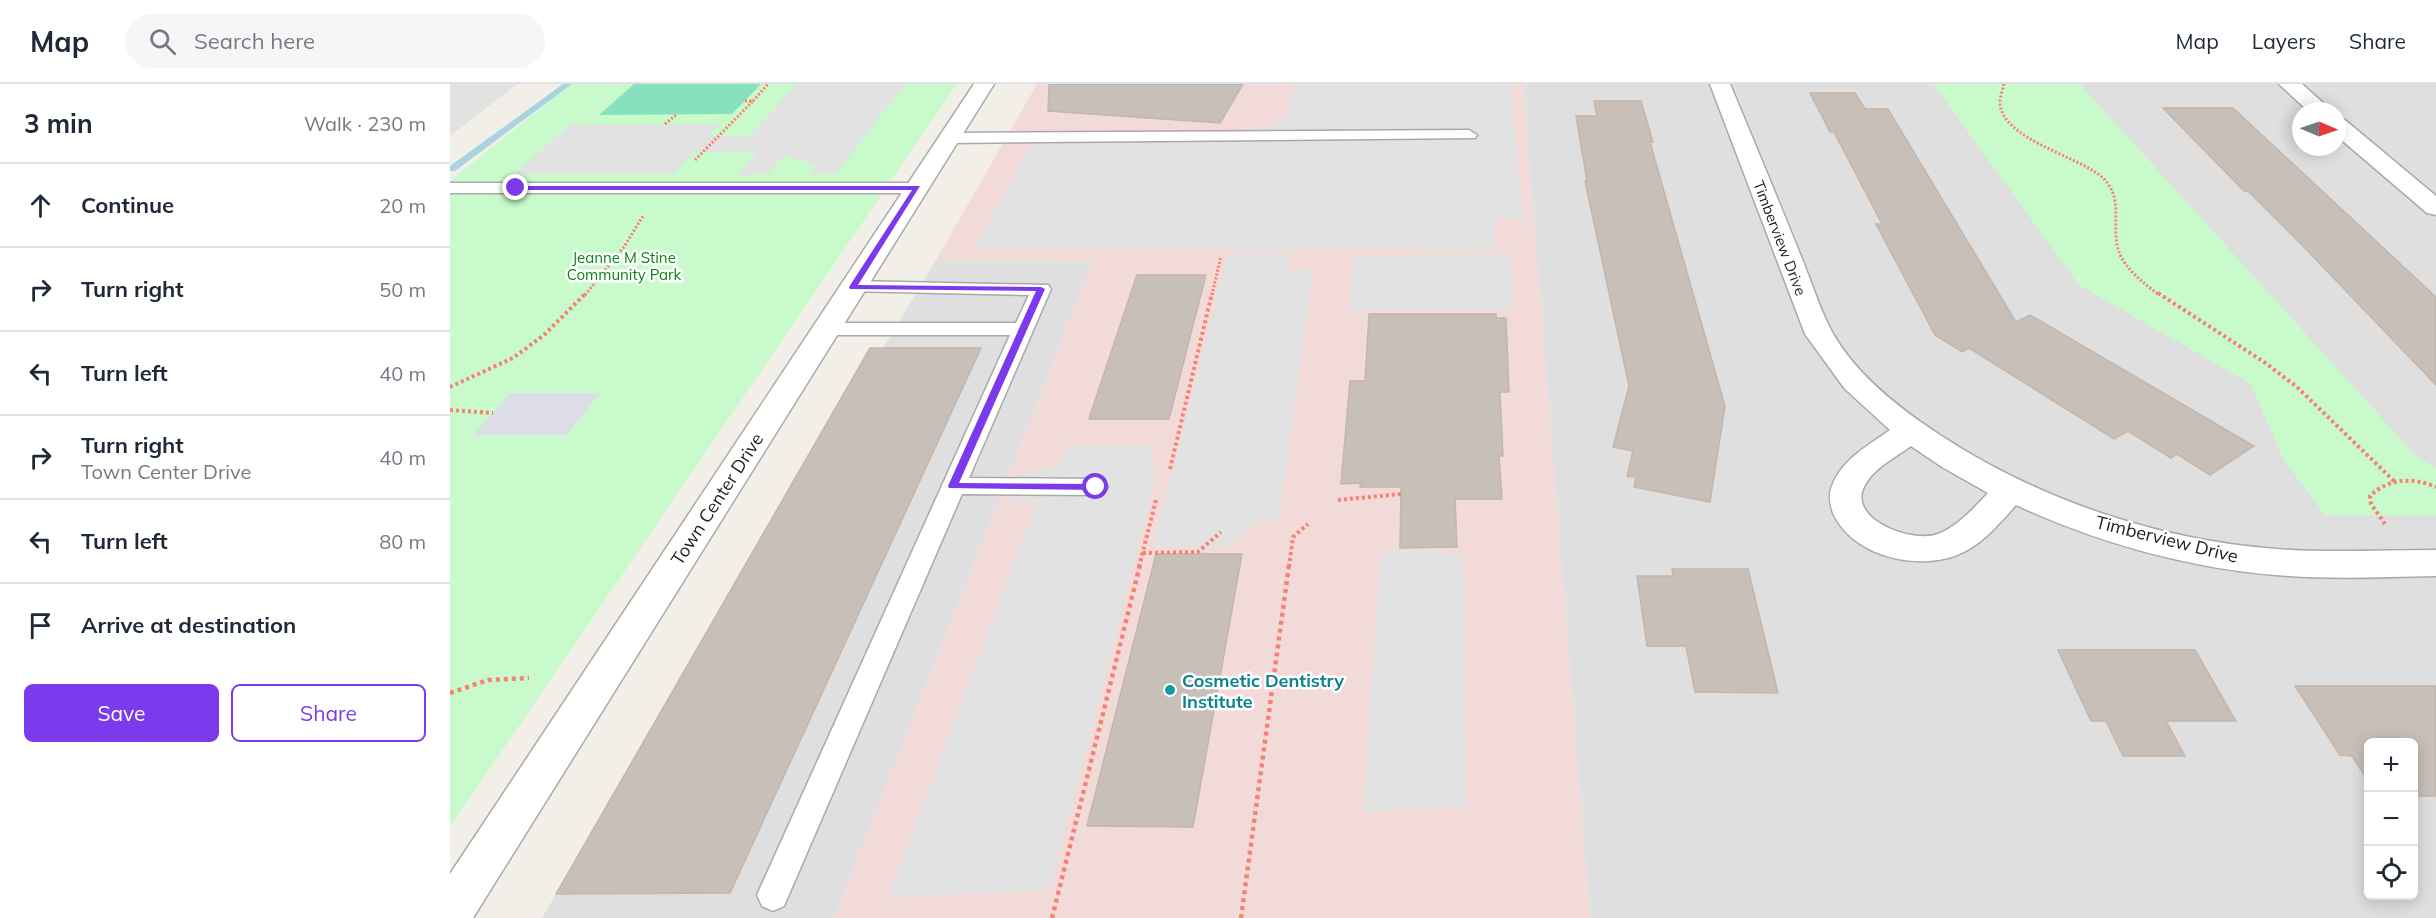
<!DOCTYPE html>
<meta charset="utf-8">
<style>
body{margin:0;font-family:Mulish,sans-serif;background:#f6f6f7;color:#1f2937}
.controls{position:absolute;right:18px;bottom:18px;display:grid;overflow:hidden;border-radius:9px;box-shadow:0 3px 15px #0003}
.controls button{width:54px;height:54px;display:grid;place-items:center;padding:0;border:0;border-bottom:2px solid #e0e1e3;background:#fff;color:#1f2937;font:30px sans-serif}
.compass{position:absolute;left:1842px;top:18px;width:54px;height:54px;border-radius:50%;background:#fff;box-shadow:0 3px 15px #0003;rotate:92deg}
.stop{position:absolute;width:18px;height:18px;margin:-14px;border:4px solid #7c3aed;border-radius:50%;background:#fff}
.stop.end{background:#7c3aed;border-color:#fff;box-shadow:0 2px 6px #0008}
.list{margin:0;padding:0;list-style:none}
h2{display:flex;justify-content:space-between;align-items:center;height:78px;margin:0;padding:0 24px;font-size:26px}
h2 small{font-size:20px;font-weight:400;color:#747a83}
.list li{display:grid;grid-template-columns:39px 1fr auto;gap:18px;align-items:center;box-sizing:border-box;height:84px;padding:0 24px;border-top:2px solid #e0e1e3}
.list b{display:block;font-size:22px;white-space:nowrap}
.list p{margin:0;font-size:20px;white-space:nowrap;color:#747a83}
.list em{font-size:20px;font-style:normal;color:#747a83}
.actions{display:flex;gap:12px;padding:18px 24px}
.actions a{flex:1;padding:14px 0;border:2px solid #7c3aed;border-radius:9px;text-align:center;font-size:21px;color:#7c3aed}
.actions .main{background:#7c3aed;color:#fff}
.icon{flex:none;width:33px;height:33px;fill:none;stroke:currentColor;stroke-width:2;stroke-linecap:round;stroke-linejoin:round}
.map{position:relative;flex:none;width:1986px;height:834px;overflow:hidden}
header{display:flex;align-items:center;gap:36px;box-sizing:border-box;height:84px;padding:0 30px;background:#fff;border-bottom:2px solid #e0e1e3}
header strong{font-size:28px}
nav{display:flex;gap:33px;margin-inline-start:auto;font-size:21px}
.search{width:420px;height:54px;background:#f6f6f7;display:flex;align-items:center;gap:15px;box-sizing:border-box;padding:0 21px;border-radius:33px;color:#747a83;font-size:22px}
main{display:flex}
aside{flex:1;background:#fff}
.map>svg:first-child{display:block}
.residential{fill:#e0dfdf;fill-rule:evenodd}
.commercial{fill:#f2dad9}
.park{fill:#c8facc}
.pitch{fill:#88e0be}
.parking{fill:#e2e2e2}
.plaza{fill:#dddde8}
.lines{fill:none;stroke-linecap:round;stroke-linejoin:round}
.stream{fill:#aad3df;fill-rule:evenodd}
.building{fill:#c7bfb8;stroke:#c4b6ab;stroke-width:1.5}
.lane-casing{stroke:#a9a9a9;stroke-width:3}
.street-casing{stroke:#a9a9a9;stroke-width:3}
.path-far2{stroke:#fa8072;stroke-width:3;stroke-dasharray:2 2;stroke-linecap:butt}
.path-far1{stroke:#fa8072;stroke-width:4;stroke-dasharray:3 3;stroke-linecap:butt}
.path{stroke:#fa8072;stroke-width:4.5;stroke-dasharray:4 4;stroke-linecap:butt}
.lane{fill:#fff;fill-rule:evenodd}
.street{fill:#fff;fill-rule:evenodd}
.route{fill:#7c3aed}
.culture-dot{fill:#0f9aa8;stroke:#fff;stroke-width:2}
.labels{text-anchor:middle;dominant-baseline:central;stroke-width:5;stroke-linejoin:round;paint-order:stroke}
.far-street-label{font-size:15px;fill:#222;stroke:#fff}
.far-park-label{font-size:15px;fill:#0c8416;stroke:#fff}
.street-label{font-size:18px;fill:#222;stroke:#fff}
.culture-label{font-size:18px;font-weight:bold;fill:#0d838f;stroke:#fff;text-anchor:start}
</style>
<header>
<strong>Map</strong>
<div class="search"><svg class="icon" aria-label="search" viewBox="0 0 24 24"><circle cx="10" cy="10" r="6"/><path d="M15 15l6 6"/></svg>Search here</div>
<nav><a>Map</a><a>Layers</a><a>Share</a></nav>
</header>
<main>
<aside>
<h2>3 min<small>Walk · 230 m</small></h2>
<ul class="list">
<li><svg class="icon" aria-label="ahead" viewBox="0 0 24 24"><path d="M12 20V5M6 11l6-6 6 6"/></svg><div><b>Continue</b></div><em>20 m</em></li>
<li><svg class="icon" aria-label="right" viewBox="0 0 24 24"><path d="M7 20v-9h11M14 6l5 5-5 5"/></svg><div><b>Turn right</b></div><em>50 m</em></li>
<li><svg class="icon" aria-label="left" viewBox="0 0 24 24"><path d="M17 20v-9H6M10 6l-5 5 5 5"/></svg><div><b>Turn left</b></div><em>40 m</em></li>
<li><svg class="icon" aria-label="right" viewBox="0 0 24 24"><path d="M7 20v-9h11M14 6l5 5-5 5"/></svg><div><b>Turn right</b><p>Town Center Drive</p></div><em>40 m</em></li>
<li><svg class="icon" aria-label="left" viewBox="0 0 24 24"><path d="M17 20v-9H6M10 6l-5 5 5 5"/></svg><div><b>Turn left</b></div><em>80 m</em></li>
<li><svg class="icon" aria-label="arrive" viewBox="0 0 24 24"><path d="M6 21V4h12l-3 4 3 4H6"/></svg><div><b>Arrive at destination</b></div></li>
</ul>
<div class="actions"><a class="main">Save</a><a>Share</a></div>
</aside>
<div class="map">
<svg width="1986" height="834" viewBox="0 0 1986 834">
<rect width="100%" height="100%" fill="#f2efe9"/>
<path class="residential" d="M1073,0H1986V834H1140ZM1851,27H1887V63H1851ZM1918,658H1964V812H1918Z
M486,176L643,177L384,834H92Z"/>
<path class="commercial" d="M587,0H1073L1140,834H384L643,177L486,176Z"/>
<path class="park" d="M121,0H507L0,743V97Z
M1483,0H1630L1967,373L1986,384V432L1875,431L1834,376L1801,300L1629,201Z"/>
<path class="pitch" d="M184,0H311L282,30L149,31Z"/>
<path class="parking" d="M0,0H67L0,52Z
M346,0H455L386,90H359L366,81L334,71L318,90L288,91L307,68H244L223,90H64L120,41L269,40L259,52L299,53Z
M844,0H1060L1073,135H1044V166L524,165L589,46H801L816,43L836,34Z
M778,169H839L837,185L863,186L829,436L807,437L777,463H703Z
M1060,170L1065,225L898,226L904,172Z
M704,361L698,386H708L600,806L438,813L586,419L560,418L568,390L608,383L619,362Z
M983,464L1013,473L1017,722L913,728L931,466Z"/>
<path class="plaza" d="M61,309H150L116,351H23Z"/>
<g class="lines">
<path class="stream" d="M113,0H122L5,87H0V82Z"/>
</g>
<path class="building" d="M599,0H793L770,39L598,27Z
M1360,9H1405L1415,25H1438L1566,238L1580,231L1804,362L1760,391L1727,370L1721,374L1678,347L1664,355L1519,264L1512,268L1485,251L1426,140H1432L1384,48H1380Z
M1144,17H1191L1203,58H1200L1275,322L1260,418L1184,403L1186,393L1177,392L1183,367L1163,363L1179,302L1135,97H1137L1126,32H1147Z
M1713,24H1783L1986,213V301L1851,160L1798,107H1794Z
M687,191H756L719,335H639Z
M919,230H1046V234H1056L1059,308H1050L1053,372H1049L1052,415H1005L1007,463L950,464L951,403H910L911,399L891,400L900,297H915Z
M420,264H531L280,809L106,810Z
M706,470H792L743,743L637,742Z
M1222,485H1298L1328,609L1245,608L1236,562H1197L1187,492H1223Z
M1608,566H1745L1786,637H1716L1735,672H1673L1656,637H1641Z
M1845,602H1986V712H1964V658H1918V697L1902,672L1890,671Z"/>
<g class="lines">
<defs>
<path id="lane" d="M1019,46L1027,51L1025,54L499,59L491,54L499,49Z
M0,99H467L473,100L476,104L473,108L467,109H0Z
M403,197L598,201L601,205L519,394L646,395L654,397L658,403L654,409L646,411L512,410L334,822L323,827L312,822L307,811L560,251H376L369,249L366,245L369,241L376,239H566L579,211L396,207L393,203L396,199Z"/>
<path id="street" d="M524,0H544L23,834H0V790Z
M1260,0H1280C1304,57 1327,113 1350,170C1361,196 1369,224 1382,248C1406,291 1450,325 1490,351C1589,416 1708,456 1826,465C1879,469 1933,466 1986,466V492C1933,493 1879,496 1826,491C1738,484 1646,458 1566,421C1549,440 1531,462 1507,471C1466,487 1402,472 1383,429C1380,420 1378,411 1382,402C1391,376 1419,361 1440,346L1395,305L1355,250ZM1461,362L1492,383L1538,409C1524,424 1508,442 1488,450C1463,460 1395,435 1415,401C1424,384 1446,373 1461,362Z
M1829,0H1852L1882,27H1858Z
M1887,34L1895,36L1986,112V131L1977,129L1887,52Z"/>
</defs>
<use href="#lane" class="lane-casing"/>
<use href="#street" class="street-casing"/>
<path class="path-far2" d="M1554,0C1553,5 1550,12 1550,18C1550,55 1629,72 1653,94C1675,115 1660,143 1669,168C1675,185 1695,200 1709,211
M295,17H303L318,0
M215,40L226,31
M245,76L303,17
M135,211L174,163L193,132
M762,211L771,172"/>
<path class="path-far1" d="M1708,209L1814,278L1847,303L1944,397
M0,303L63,274L94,251L136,209
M0,326L43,329
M720,385L762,209
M888,416L951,410
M1935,440L1921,420L1920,412C1939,394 1962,393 1986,403
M693,469L748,468L771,448
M689,483L706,416
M839,483L843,453L858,440"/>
<path class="path" d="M0,609L38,596L79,594
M602,834L690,481
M791,834L839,481"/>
<use href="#lane" class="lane"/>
<use href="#street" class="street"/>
</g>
<path class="route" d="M470,102L408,201L591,203L595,205L509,399L646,400L649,401V406L499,404L498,402L586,207L400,205L399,203L462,106H66L62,104L66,102Z"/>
<circle class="culture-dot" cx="720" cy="606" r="6"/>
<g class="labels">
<g class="far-street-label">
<text transform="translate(1330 154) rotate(69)">Timberview Drive</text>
</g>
<g class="far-park-label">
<text x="174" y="173">Jeanne M Stine<tspan x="174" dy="17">Community Park</tspan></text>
</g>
<g class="street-label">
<text transform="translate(267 415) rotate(-57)">Town Center Drive</text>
<text transform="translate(1717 455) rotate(14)">Timberview Drive</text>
</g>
<g class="culture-label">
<text x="732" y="596">Cosmetic Dentistry<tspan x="732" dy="21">Institute</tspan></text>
</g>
</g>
</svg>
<div class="controls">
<button>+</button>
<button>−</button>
<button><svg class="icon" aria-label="locate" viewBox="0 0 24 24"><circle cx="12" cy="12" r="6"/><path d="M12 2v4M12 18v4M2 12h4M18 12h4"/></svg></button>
</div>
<svg class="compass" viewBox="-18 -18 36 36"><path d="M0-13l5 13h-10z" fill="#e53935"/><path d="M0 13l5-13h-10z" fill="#747a83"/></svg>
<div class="stop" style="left:646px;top:403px"></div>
<div class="stop end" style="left:66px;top:104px"></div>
</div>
</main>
